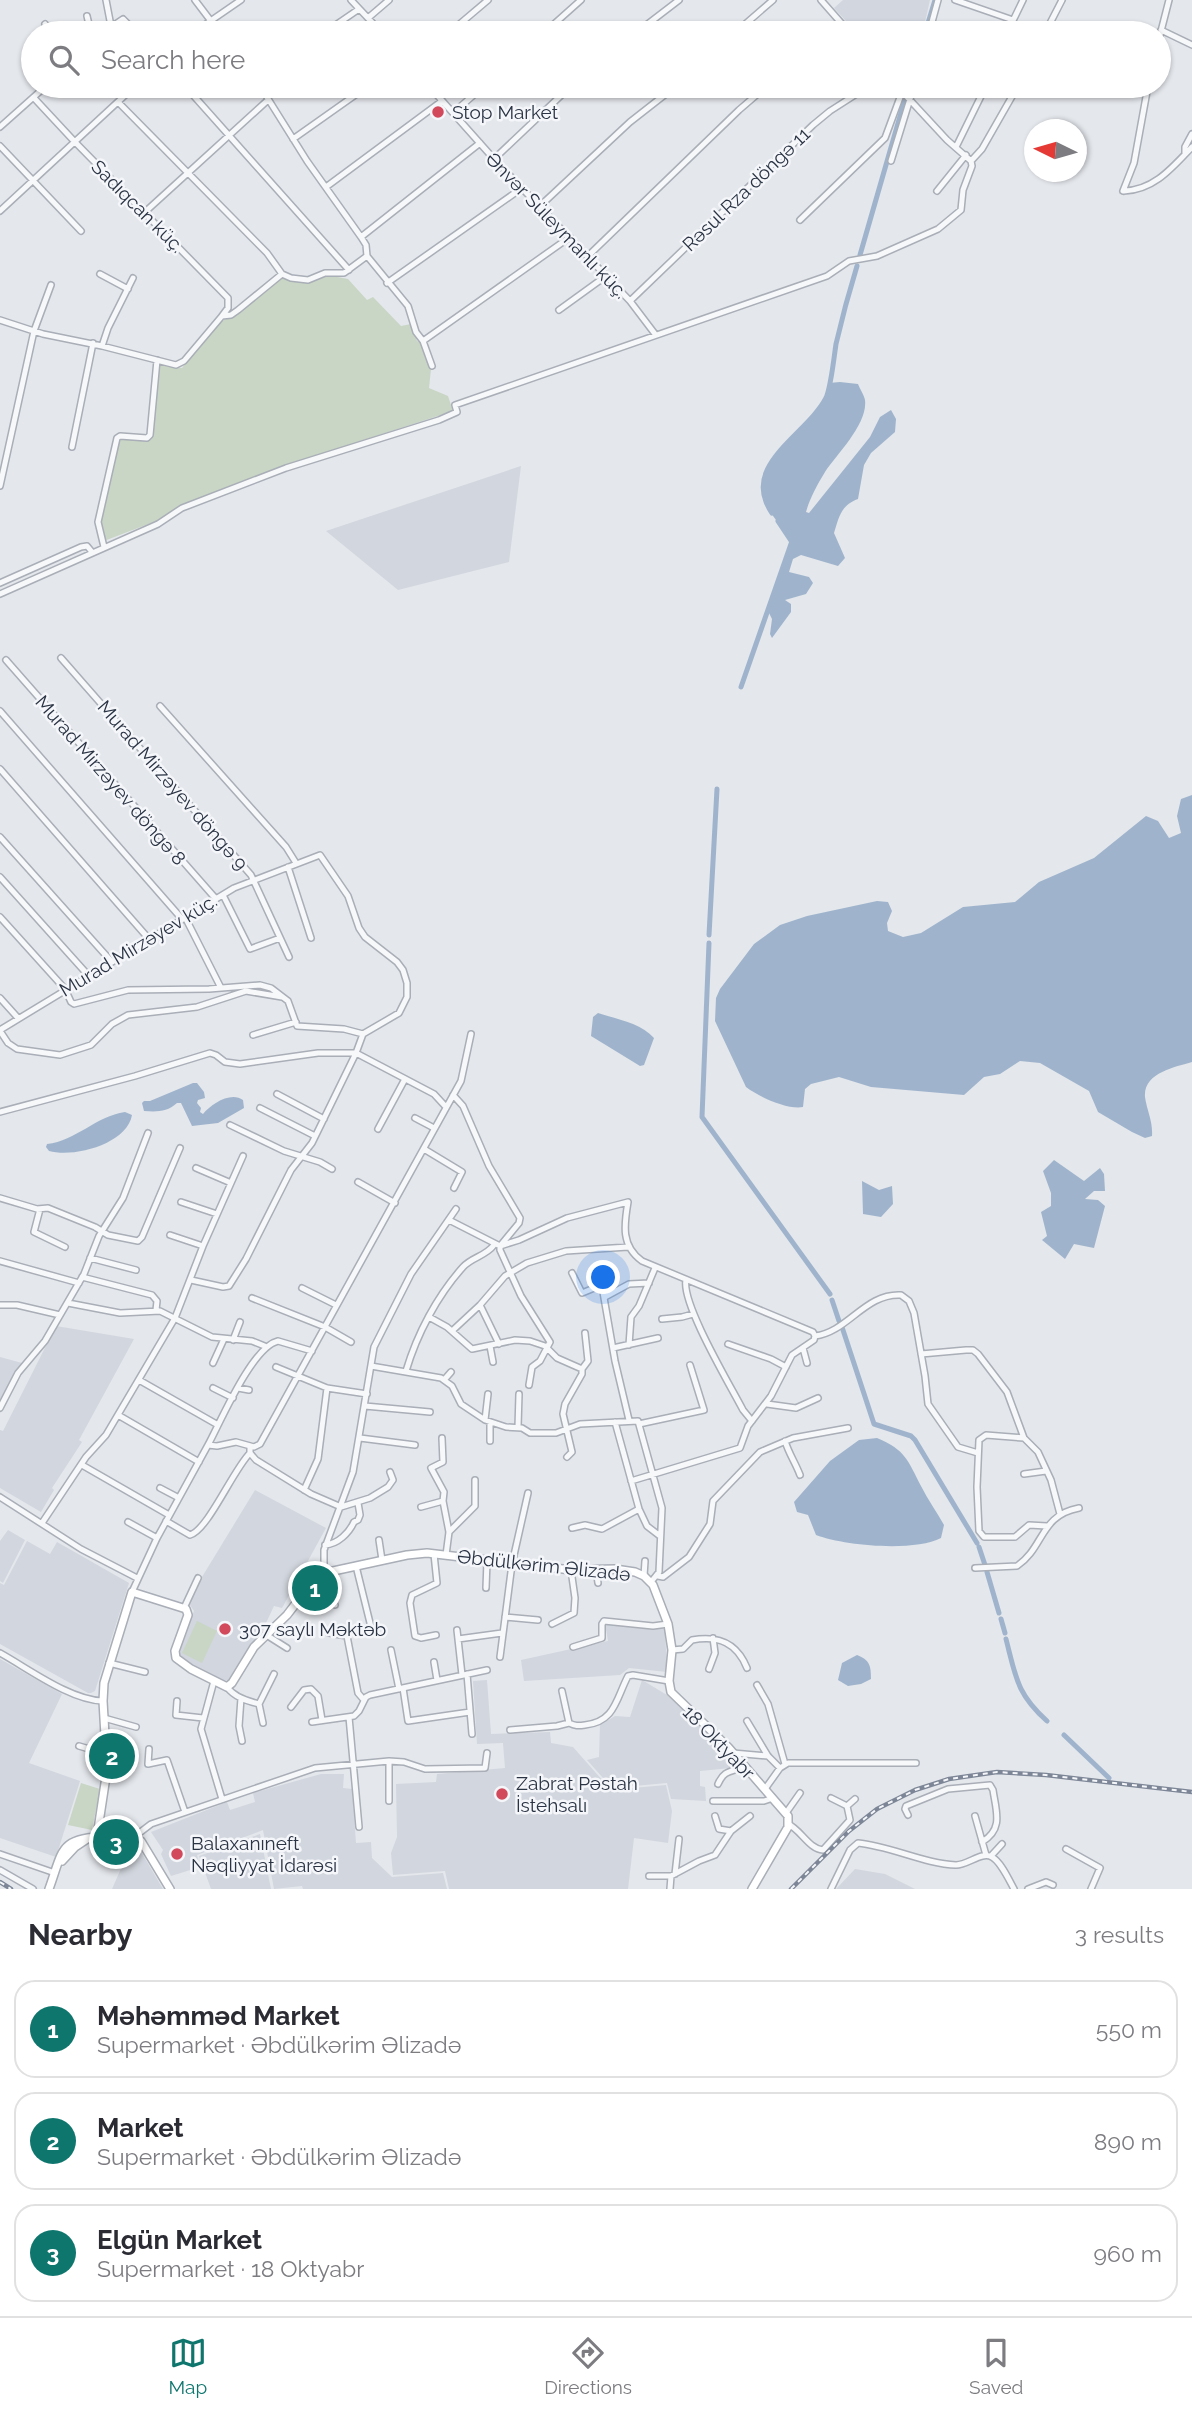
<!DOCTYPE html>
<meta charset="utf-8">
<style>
body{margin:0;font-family:Raleway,sans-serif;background:#f2f2f3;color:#2b2b33}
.compass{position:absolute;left:1024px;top:119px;width:63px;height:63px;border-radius:50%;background:#fff;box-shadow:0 2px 5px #0004;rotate:275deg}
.you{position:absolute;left:604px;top:1278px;width:24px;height:24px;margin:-18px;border:5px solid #fff;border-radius:50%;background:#1a73e8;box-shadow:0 0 0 10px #1a73e833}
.badge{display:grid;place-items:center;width:46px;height:46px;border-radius:50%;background:#0f766e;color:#fff;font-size:23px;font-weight:700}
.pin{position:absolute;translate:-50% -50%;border:4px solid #fff;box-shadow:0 2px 7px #0006}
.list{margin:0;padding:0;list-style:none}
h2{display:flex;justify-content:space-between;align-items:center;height:91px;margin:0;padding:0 28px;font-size:30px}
h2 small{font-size:23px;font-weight:400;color:#7c7c81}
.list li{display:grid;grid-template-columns:46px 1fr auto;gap:21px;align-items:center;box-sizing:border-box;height:98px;margin:0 14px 14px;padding:0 14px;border:2px solid #e1e1e2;border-radius:21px}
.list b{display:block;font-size:26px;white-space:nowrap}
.list p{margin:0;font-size:23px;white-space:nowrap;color:#7c7c81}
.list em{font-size:23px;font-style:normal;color:#7c7c81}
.icon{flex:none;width:38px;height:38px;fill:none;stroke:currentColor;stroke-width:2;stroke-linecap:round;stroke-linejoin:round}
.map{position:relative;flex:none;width:1192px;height:1889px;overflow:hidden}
.search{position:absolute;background:#fff;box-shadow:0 2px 5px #0004;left:21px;right:21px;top:21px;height:77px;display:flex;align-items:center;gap:18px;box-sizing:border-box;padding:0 24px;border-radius:38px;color:#7c7c81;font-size:26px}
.sheet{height:427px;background:#fff}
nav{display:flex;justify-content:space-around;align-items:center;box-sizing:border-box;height:98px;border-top:2px solid #e1e1e2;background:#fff;font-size:19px;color:#7c7c81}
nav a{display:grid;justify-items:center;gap:4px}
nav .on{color:#0f766e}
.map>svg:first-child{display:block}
.built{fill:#d2d6de}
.green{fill:#c9d6c5}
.water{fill:#9fb4cc}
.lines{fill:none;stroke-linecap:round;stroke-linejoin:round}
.canal{stroke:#9fb4cc;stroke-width:5}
.street-casing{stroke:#a9aeb7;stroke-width:8}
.secondary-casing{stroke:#a9aeb7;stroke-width:10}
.street{stroke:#f7f8fa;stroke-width:5}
.secondary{stroke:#fff;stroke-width:7}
.rail-casing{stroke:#7d8696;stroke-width:4.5}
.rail{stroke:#f4f6f9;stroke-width:2;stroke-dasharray:5;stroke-linecap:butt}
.poi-dot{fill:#d1495b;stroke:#f4f6f9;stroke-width:2.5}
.labels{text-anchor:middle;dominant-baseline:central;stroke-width:5;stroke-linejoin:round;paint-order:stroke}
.poi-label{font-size:19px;fill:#2b3445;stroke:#f4f6f9;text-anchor:start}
.street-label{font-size:19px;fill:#2b3445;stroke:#f4f6f9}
</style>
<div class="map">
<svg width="1192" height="1889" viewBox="0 0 1192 1889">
<rect width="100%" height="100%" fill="#e4e7ec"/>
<path class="built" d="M843,0H930L925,22L919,23L916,33H857L834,8Z
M521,466L509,562L398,590L326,531Z
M56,1326L134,1339L79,1440L82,1442L52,1488L54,1490L41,1512L0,1488V1430L3,1431Z
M0,1357L22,1363L0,1404Z
M255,1490L326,1528L282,1608L274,1606L257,1642L229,1680L223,1681L181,1659L179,1651L194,1611L190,1605L191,1595Z
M8,1530L25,1540L3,1583L0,1581V1541Z
M27,1541L50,1554L57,1542L129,1583L95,1691L91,1693H88L0,1644V1583L4,1585Z
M605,1623L665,1629L667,1672L629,1668L620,1675L524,1681L521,1660L608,1641Z
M0,1659L62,1694L29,1763L80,1781L56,1857L0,1838Z
M487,1680L491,1734L550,1732L551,1743L573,1747L611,1790L666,1785L672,1811L668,1843L634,1838L628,1889H449L445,1871L393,1875L391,1853L397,1837L396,1784L436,1782L437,1774L505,1768L503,1743L477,1744L473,1681Z
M642,1680L667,1695L714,1738L713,1749L731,1753V1768L700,1771V1786L705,1787L706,1801L671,1799L667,1783L612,1788L587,1760L599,1757L600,1725L615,1716L630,1717Z
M321,1774H344L343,1788L352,1789L356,1843L371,1842L372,1858L392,1877L443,1873L447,1889H303L302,1886L274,1889L263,1830L197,1855L200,1867L171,1876L161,1854L163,1850L151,1832L227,1802L230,1810L255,1802L253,1793Z
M260,1834L271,1889H211L199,1856Z
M140,1850L163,1889H112L123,1864Z
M855,1869L885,1874L915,1889H836Z"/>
<path class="green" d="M327,275L348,279L367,300L373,297L401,326L411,324L417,341L423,344L431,369L429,388L448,396L453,411L277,468L231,488L174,510L164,518L104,541L99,523L118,438L151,440L157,365L182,368L216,324L239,313L278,278L309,283Z
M197,1621L217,1631L202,1663L182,1653Z
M81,1783L100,1789L92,1830L68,1825Z"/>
<path class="water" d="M840,382L858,384C860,389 864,395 865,400C868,424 837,454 825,472C817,485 810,498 806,512L809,513L870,437L880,417L891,410L896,419L895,432L871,453L864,465L858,499C841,505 839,517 834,533L845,558L838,566L801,555L793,559L789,572L809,577L813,583L806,594L785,600L791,604V612L772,638L770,634L772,619L768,611L792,542C784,529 770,515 765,501C748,455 825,425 829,383Z
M1192,795V1062C1175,1067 1143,1073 1145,1097C1147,1111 1153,1121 1152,1136L1145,1138L1132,1132L1098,1112L1089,1091L1040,1063L1020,1061L1000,1074L984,1077L964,1095L871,1087L839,1077L811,1084L805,1089L803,1107C788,1110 759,1097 746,1087L715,1021L716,998L720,989L754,944L780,925L807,916L877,901L888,902L892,911L887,923L888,931L903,937L921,933L963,907L1015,902L1039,882L1094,858L1146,816L1158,821L1169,838L1181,833L1177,816L1181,799Z
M598,1013C616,1019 641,1023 654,1038L644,1065L640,1066L591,1036L593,1017Z
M193,1083H197L204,1092L205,1098L198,1100L197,1103L201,1108L200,1112L203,1114C211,1104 231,1091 243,1100L244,1108L218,1123L192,1126L181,1103H177C167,1112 157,1112 144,1111L142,1103L144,1101H150Z
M125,1112L132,1115C127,1144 74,1158 49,1151L46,1147L47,1144C76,1141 96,1116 125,1112Z
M1054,1160L1084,1181L1100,1168L1104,1174L1105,1191H1094L1085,1199L1098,1200L1105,1206L1094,1248L1074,1244L1065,1259L1042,1240L1047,1236L1041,1212L1051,1206V1193L1043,1171Z
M862,1181L879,1190L892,1186L893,1204L881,1217L863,1214Z
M877,1438C906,1450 908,1461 921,1486C928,1500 937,1512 944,1525L941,1538C914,1552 845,1546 816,1535L808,1515L797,1512L794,1502L830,1461L859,1440Z
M857,1655C870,1660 871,1666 871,1679L861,1684L848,1686L838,1680L842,1663Z"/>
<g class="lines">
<path class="canal" d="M925,33L935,0
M908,90L909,86
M860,255L905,99
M772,513C739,465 807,435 826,398C831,387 834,357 836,344C842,318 849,292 857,266
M778,521L792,542
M741,687L792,541
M709,935L717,789
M709,943L702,1117L830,1294
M832,1300L839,1321
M842,1327L874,1424L911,1436L915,1440L977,1543
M979,1547L985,1565
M987,1572L999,1613
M1001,1619L1005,1633
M1006,1639C1016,1678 1017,1694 1047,1721
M1064,1735L1109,1778"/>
<defs>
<path id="street" d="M106,0L111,26
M195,0L220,33
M351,0L382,33
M821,0L850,33
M955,0L1013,20
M87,16L91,33
M368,18L389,0
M45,24L51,33
M1161,30L1192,45
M102,33L123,19L137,33
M193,33L241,0
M324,33L359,9
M449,33L488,0
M544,33L581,0
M636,33L679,0
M735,33L773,0
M834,33L844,26
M929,33L938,0
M1007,33L1023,0
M1045,33L1062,0
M1159,39L1169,0
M185,86L349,270
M260,86L307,161L361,237L366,245L367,256L408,306L416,332L423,341L432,366
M429,86L494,159L630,301L655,334
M897,86L947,140L971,161
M34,98L74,141L228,298V308L222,316
M118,102L267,253L282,274
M453,113L484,86
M0,127L46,86
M293,139L368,86
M0,146L81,231
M956,147L986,86
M1185,154V147L1192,134
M494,159L571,86
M891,161L914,86
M326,187L442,101
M937,191L966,155
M1123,191L1134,163L1148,86
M1124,191C1154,190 1172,168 1192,147
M540,206L630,122L676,86
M0,211L135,86
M145,212L268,100
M800,220L885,138L902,92
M361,237L480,143
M588,256L739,110L767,86
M100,274L128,289
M387,283L522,188
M630,301L813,125L830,111L869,86
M559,310L606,276
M0,320L43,334L102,346L176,365L184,361L222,316L231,315L238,310L282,274L291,278L308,280L325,273H344L367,256
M423,341L570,237
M102,346L108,328L133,278
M72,447L93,343
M0,486L34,331L51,285
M104,547L98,522L117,438L120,436L147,438L150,435L157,360
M0,583L81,547L87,546L92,552
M0,594L158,524L182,508L286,468L439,420L457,412L455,405L827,276L849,261L877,256L938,229L961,210L963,190L972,166L971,161L982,149L1018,86
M61,658L251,875L289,957
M6,660L216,899
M160,706L286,847L296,863
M0,711L182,919
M0,769L149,939
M0,837L111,961
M288,867L311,938
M0,877L88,975
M223,895L250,949L280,938
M0,917L65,989L71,1002L74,1004L128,990L209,989L260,985L271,988L288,1001L297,1026L344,1029L363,1034
M185,917L221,988
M0,998L18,1018
M0,1030L234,888L320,855L348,896L359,928L365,937L397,962L403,970L407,983V997L399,1013L363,1034L356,1053L312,1143L291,1170L246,1259L229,1286L223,1287L191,1280
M0,1031L8,1043L17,1049L60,1055L91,1045L112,1024L128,1015L197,1007L246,991L282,997
M253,1035L296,1022
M277,1094L324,1119
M453,1095L463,1106L489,1166L520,1218L519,1223L500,1246V1250L521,1296L550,1342L540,1361L532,1367L529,1385
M260,1108L315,1136
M0,1112L135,1076L210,1053L216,1055L225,1062L240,1064L318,1053H356L434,1094L446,1107
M415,1118L434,1128
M230,1125L284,1151L320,1162L332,1169
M378,1129L405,1079
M424,1149L462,1172L454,1188
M196,1168L231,1183
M358,1182L395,1203
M0,1198L37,1209L48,1208L95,1227L108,1235L138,1241L142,1237L180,1148
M181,1202L217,1214
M40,1209L34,1232L65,1247
M449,1220L500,1246L519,1240L567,1218L628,1202C624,1225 621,1246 642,1261L813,1332L815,1336
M170,1235L203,1246
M90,1258L136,1270
M0,1261L79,1283
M572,1273L582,1293L599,1286L603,1292L615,1361L629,1420
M82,1277L152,1295L157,1301L156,1310
M686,1280C681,1303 730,1385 743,1410L752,1421
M302,1288L336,1305
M605,1297L629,1284L649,1283
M252,1298L325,1327L351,1342
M68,1303L120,1313L160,1311L212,1337L252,1341L267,1347
M0,1305H17L60,1315
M480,1305L499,1344
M429,1317L447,1327L472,1349L515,1340L530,1341L545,1346L557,1358L582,1369V1374L565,1404L563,1414L572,1452L567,1457
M662,1319L682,1317L693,1314
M452,1331L480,1305L505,1276L527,1263L566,1251L628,1247
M233,1340L240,1322
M728,1344L771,1359L786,1367
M629,1345L631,1317L639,1306L655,1268
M490,1346L493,1362
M613,1348L658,1338
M803,1348L807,1363
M921,1354L966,1350H973L978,1354L1007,1392L1024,1438L1038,1452L1051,1480L1060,1514
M213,1363L224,1339
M371,1366L441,1378L452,1386L461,1404L485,1420L506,1427L522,1428L530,1433H556L580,1424L638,1421L662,1508L659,1572L651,1582
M276,1367L327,1388L367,1394
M582,1369L588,1361L585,1333
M406,1371C417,1334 437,1296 463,1267C472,1257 486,1256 494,1245
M139,1380L218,1425
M444,1380L451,1372
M213,1388L233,1398
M238,1388L249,1390
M767,1404L796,1408L818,1398
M365,1406L430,1412
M0,1408L18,1373L45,1341L84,1274L99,1236L123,1198L148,1133
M118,1415L199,1462
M485,1420L488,1394
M615,1422L639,1509L647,1526L660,1536
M639,1424L704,1410L690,1365
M518,1427L519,1394
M360,1438L415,1445
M442,1438L443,1462L431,1468L444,1492L443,1501L449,1532L446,1555
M1024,1438L986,1435L979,1440L977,1487L979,1531L984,1537H1015L1029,1525L1047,1526
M490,1441V1422
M785,1441C789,1454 795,1462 800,1475
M208,1445C221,1421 252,1347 278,1341L312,1351
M250,1447V1453L256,1460L311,1494L341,1507L370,1498L388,1487L393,1480L390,1472
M82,1465L169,1515
M1024,1474L1046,1471
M631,1481L740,1448L748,1426L771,1396L792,1355L814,1340L815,1336C848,1332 865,1293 901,1295L909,1301L914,1313L925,1376L928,1404L958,1447L978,1453
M160,1488L179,1498
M304,1490L318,1459L327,1388
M0,1497L81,1549L137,1578
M421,1507L443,1501
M166,1521L190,1535C208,1530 233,1470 250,1453
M128,1522L157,1538
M42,1523L86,1457L106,1435L175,1318L203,1246L243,1156
M572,1528L585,1525L602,1529L639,1509
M449,1532L475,1506V1480
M379,1540L382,1560
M325,1545C338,1544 349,1533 354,1522L358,1520L360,1515L358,1503
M434,1554L437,1583L412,1595L410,1603L415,1636L421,1638L436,1635
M356,1566L372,1631
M975,1568L1017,1566C1044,1548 1040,1515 1079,1508
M596,1569L598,1583
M644,1576L645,1561
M658,1576L663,1577L689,1557L710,1524L713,1501L760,1452L793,1438L848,1428
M486,1588L487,1561
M132,1592L157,1538L208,1445L217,1446L236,1442L254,1447L260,1444L461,1081L471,1034
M335,1605L324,1573V1550L353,1472L374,1347L411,1274L456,1209
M184,1608L198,1578
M505,1617L538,1620
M552,1624L574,1613L575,1598L571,1570
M457,1630L462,1675
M329,1633L347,1636L358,1693L364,1700
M268,1636L287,1648
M458,1639L502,1633
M573,1647L602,1638V1624L604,1621L653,1626L668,1624
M391,1650L399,1689
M672,1650L683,1649L692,1640C719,1635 737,1643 747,1668
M0,1653C29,1669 70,1700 103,1701
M500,1657L512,1564L528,1493
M434,1662L437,1680
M109,1663L145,1672
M709,1669L715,1653L713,1638
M467,1674L472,1734
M214,1681L201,1729L222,1799
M757,1685L768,1704L785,1764
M227,1687C234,1697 247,1701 259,1704L274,1674
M403,1688L408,1721L470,1712
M562,1691L569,1723
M241,1698L239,1726L242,1741
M177,1701L176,1715L203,1718
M259,1704L263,1723
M291,1707L304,1690L311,1689L318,1696L322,1720
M349,1717L359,1827
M104,1718L136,1727
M747,1721L768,1756L780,1768
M312,1722L354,1716L359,1711L366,1697L370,1695L487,1670
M510,1730L557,1726L569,1723C575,1726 578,1726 585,1725C615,1722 616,1699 628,1676L633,1675L669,1681
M79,1746L106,1754
M149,1749L148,1764L167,1760L185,1812
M733,1753L768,1756
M389,1761V1801
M718,1784C724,1770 731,1772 743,1767
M765,1789L780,1768L788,1763H916
M713,1801H764L773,1798
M847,1806L855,1799
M786,1813L800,1793
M908,1815L905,1809L906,1806L948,1789L990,1785L993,1790C996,1811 1004,1829 982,1842
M715,1816L719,1829L731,1831
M975,1816L986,1855
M788,1824C801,1830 809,1849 823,1850L850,1820L847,1806L831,1798
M134,1837L151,1824L315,1768L389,1761L404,1762L425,1769L485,1768L487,1753
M1066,1849L1100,1868L1091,1889
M0,1854L55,1873
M991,1856L1002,1844
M0,1870L33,1889
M675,1874L679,1839
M649,1876H671
M670,1889L671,1876L699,1861L715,1855L731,1831L750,1816
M831,1889L850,1850L858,1843C890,1846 925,1864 956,1865C968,1865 982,1851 992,1857C1001,1862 1009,1880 1014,1889
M1028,1889L1046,1882L1053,1885"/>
<path id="secondary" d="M97,1836L107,1770L103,1701L104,1683L132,1592L186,1609L188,1615L175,1651L176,1658L191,1669L227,1687L232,1683L254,1647L287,1615L313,1581L324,1573L407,1555L427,1553L571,1570L615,1569L635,1572L644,1576L653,1585L668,1624L672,1650L669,1681L671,1692L728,1747L788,1816V1827L752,1889
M62,1861L75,1847L87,1839
M49,1889C64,1847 59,1839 108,1836C120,1835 131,1834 141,1841L170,1889"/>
</defs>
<use href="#street" class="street-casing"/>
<use href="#secondary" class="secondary-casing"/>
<use href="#street" class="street"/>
<use href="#secondary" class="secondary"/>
<defs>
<path id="rail" d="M0,1882L11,1889
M791,1889L849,1831L877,1809L915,1790L949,1779L997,1772L1046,1775L1192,1792"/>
</defs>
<use href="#rail" class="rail-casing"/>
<use href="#rail" class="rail"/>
</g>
<g class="poi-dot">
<circle cx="438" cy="112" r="7"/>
<circle cx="225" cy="1629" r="7"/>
<circle cx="502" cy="1794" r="7"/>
<circle cx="177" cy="1854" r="7"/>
</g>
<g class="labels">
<g class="poi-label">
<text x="452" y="112">Stop Market</text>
<text x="239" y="1629">307 saylı Məktəb</text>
<text x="516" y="1783">Zabrat Pəstah<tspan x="516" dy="22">İstehsalı</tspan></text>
<text x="191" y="1843">Balaxanıneft<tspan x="191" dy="22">Nəqliyyat İdarəsi</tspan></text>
</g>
<g class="street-label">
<text transform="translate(746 189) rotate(-44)">Rəsul Rza döngə 11</text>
<text transform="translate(138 206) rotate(45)">Sadıqcan küç.</text>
<text transform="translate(557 225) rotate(46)">Ənvər Süleymanlı küç.</text>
<text transform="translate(111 780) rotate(49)">Murad Mirzəyev döngə 8</text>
<text transform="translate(173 785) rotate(49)">Murad Mirzəyev döngə 9</text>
<text transform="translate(138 945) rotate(-31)">Murad Mirzəyev küç.</text>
<text transform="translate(544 1565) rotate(6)">Əbdülkərim Əlizadə</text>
<text transform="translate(719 1742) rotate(46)">18 Oktyabr</text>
</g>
</g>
</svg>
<svg class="compass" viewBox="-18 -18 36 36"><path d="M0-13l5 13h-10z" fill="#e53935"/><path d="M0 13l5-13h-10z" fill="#7c7c81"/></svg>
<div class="you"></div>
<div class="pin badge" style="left:315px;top:1588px">1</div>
<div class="pin badge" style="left:112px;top:1756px">2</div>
<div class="pin badge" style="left:116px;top:1842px">3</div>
<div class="search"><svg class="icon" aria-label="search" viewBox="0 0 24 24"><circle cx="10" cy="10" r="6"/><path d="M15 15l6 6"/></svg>Search here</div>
</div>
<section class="sheet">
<h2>Nearby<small>3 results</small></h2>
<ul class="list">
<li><span class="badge">1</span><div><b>Məhəmməd Market</b><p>Supermarket · Əbdülkərim Əlizadə</p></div><em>550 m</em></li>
<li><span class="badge">2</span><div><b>Market</b><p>Supermarket · Əbdülkərim Əlizadə</p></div><em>890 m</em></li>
<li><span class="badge">3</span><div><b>Elgün Market</b><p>Supermarket · 18 Oktyabr</p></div><em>960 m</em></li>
</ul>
</section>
<nav>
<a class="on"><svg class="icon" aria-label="map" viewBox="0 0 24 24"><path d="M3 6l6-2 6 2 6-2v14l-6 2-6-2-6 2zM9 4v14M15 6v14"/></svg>Map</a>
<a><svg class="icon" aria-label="directions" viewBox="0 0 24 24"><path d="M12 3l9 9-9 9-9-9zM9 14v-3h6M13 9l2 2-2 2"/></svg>Directions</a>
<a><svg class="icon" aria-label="saved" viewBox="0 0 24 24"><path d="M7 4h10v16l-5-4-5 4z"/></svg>Saved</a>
</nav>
